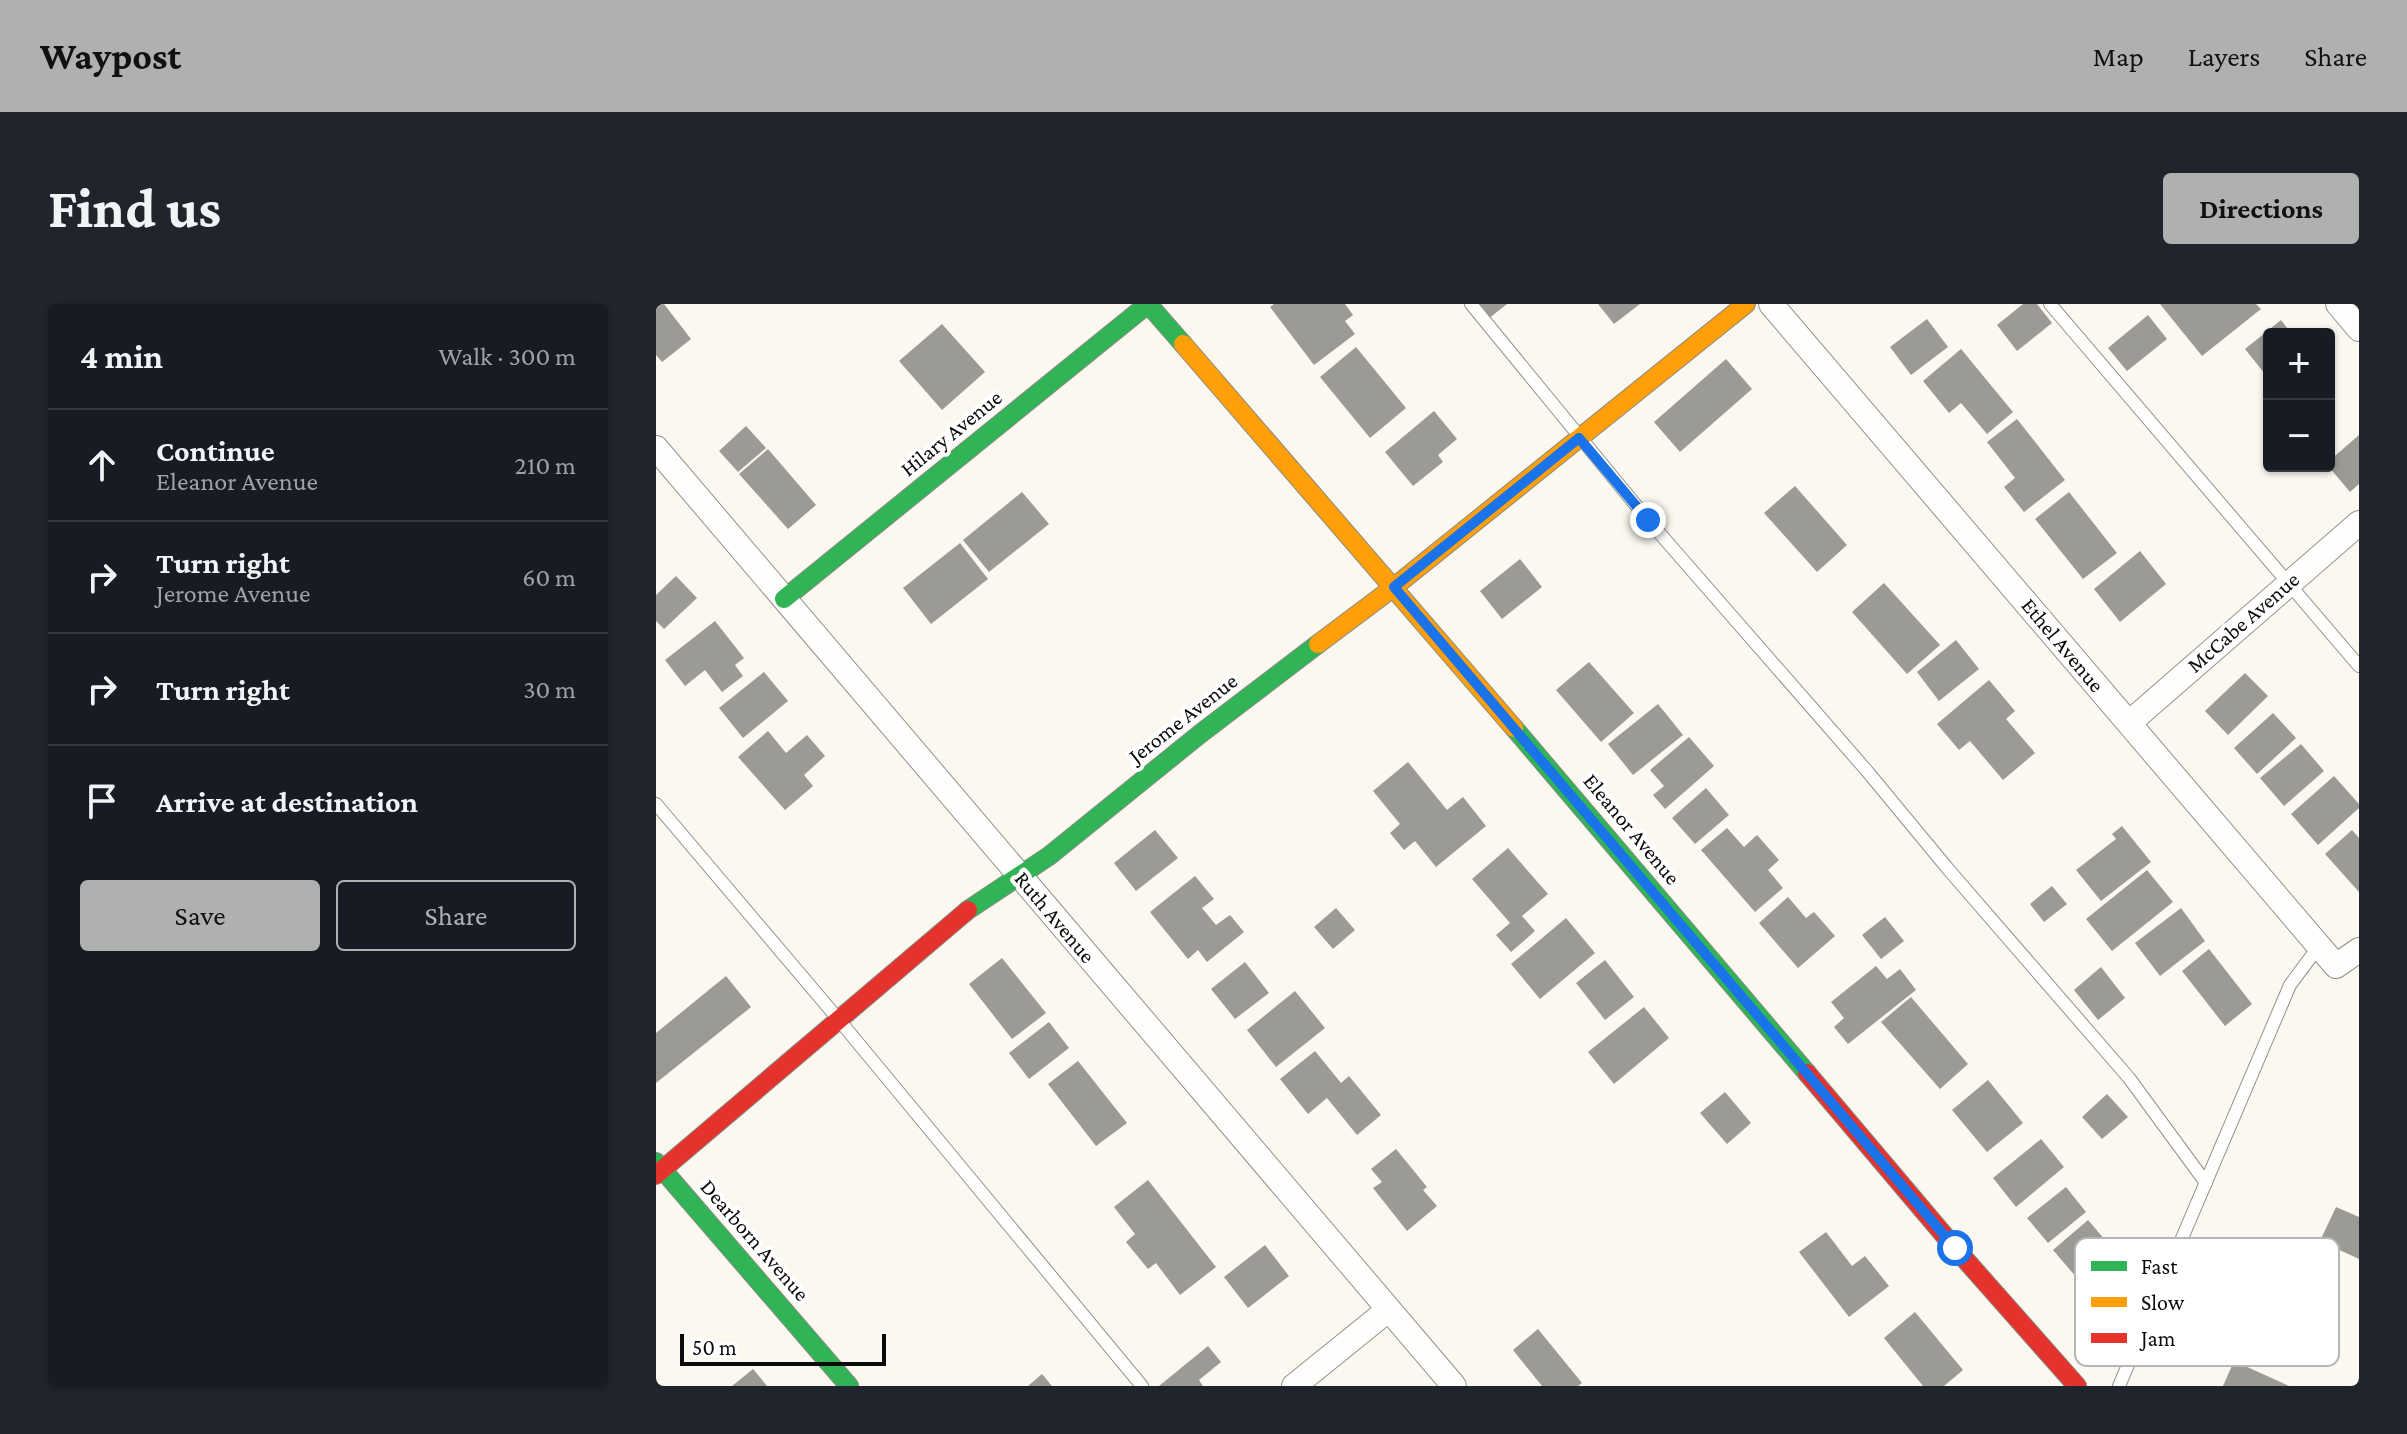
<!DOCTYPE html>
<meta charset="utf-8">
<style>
body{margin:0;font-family:"Crimson Pro",serif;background:#20242c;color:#f1f3f6}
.controls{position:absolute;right:24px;top:24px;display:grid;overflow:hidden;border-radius:8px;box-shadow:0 2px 6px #0004}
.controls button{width:72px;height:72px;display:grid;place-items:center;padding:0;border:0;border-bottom:2px solid #363941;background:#171b24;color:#f1f3f6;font:40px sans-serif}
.scale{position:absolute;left:24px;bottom:20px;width:206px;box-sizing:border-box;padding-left:8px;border:4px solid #0b0b0b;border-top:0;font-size:22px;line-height:28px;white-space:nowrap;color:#0b0b0b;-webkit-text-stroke:6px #fff;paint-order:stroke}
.stop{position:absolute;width:24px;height:24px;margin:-18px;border:6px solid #1a73e8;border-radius:50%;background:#fff}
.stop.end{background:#1a73e8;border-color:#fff;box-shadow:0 2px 8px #0008}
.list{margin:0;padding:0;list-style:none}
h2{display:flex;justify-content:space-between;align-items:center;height:104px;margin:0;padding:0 32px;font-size:34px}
h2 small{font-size:26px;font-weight:400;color:#9ea1a6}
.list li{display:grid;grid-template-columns:52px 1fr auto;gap:24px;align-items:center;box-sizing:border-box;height:112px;padding:0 32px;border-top:2px solid #363941}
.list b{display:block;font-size:30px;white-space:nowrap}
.list p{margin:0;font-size:26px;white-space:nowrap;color:#9ea1a6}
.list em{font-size:26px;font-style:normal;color:#9ea1a6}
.actions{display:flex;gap:16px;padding:24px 32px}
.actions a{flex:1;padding:18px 0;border:2px solid #afb0b0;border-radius:8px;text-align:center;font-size:28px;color:#afb0b0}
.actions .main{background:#afb0b0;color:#111}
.icon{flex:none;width:44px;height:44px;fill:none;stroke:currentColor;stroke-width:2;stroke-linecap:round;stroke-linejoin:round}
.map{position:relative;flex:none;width:1703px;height:1082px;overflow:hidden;border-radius:8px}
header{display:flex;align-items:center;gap:48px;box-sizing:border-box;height:112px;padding:0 40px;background:#afb0b0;color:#111}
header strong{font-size:38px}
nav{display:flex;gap:44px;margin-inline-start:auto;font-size:28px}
.intro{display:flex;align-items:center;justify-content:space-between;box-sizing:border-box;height:192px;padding:0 48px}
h1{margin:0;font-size:56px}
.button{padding:20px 36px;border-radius:8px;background:#afb0b0;color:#111;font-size:28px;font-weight:700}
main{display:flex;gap:48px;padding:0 48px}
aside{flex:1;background:#171b24;border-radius:8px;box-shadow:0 2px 6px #0004}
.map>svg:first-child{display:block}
.building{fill:#9c9a95}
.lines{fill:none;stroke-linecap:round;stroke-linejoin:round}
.lane-casing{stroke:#93928e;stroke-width:14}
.street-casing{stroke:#93928e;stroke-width:26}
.fast-casing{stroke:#898884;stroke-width:20}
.slow-casing{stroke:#898884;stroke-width:20}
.jam-casing{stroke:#898884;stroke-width:20}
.lane{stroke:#fefefd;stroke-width:12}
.street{stroke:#fefefd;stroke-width:24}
.fast{stroke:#30b455;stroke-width:18}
.slow{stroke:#ff9f0a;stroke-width:18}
.jam{stroke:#e5322d;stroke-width:18}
.route{stroke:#1a73e8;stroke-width:10}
.labels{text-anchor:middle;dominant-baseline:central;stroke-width:8;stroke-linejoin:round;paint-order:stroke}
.street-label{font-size:22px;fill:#0b0b0b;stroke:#fff}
.key{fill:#fff;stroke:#b6b6b6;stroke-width:2}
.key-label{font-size:22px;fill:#0b0b0b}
</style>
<header>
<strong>Waypost</strong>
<nav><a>Map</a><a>Layers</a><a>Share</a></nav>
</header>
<div class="intro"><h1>Find us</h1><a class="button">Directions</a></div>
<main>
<aside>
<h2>4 min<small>Walk · 300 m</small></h2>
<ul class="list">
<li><svg class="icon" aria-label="ahead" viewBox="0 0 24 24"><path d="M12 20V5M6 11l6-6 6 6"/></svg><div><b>Continue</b><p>Eleanor Avenue</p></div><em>210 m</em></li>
<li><svg class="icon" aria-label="right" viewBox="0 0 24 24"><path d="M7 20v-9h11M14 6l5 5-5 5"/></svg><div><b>Turn right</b><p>Jerome Avenue</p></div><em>60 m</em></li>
<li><svg class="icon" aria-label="right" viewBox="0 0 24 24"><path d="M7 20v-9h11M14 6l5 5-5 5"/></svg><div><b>Turn right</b></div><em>30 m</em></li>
<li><svg class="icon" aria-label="arrive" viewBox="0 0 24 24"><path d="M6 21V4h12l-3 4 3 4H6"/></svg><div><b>Arrive at destination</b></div></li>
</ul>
<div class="actions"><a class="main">Save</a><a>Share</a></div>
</aside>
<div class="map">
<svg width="1703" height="1082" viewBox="0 0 1703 1082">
<rect width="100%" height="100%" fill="#faf8ef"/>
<path class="building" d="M8,0L35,35L6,58L0,51V1Z
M618,0H689L697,11L689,17L699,30L658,61L614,3Z
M821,0H851L832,15Z
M942,0H984L958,20Z
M1367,0H1381L1396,19L1361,47L1341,21Z
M1504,0H1600L1605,5L1546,52Z
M1492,11L1511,35L1471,67L1452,44Z
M1271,15L1292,43L1255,71L1234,43Z
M1625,16L1636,30H1613V66L1609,70L1589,45Z
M286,20L329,68L286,106L243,57Z
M700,43L750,104L714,134L664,73Z
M1305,45L1357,108L1331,130L1305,99L1293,109L1267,77Z
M1070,55L1096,85L1024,148L998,118Z
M778,107L801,135L782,151L787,158L757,182L729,148Z
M1361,115L1409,176L1368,208L1348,183L1359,174L1331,138Z
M90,122L110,144L82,168L63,147Z
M1703,131V180L1694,188L1673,163V157Z
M112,145L160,201L132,225L83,170Z
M1139,182L1191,241L1161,268L1108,209Z
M366,188L393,220L333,268L307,236Z
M1413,188L1461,249L1427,275L1379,215Z
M304,239L332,275L275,320L247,284Z
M1484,247L1510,280L1464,318L1438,285Z
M864,255L886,283L846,315L824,287Z
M20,272L41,294L8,325L0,317V291Z
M1228,279L1284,341L1251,370L1196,308Z
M59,317L88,354L79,361L87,372L66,388L49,366L29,382L9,356Z
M1300,336L1323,365L1283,397L1261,368Z
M933,358L978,409L945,438L900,386Z
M108,368L132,397L87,434L63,404Z
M1589,369L1612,392L1572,431L1549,407Z
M1333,376L1359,407L1350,415L1379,449L1347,476L1314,437L1303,446L1281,420Z
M1002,400L1027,431L977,471L952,440Z
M1617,409L1640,434L1601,470L1578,444Z
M112,427L130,449L151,431L169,452L148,471L157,482L129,506L82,453Z
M1033,433L1058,462L1009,505L997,491L1008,482L994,466Z
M1645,440L1668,467L1628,502L1604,474Z
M752,458L791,506L807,493L830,522L780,563L759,537L748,546L734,529L744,520L717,487Z
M1678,472L1703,500V504L1662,541L1635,510Z
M1050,484L1073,511L1039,540L1016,514Z
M1466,522L1495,558L1445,597L1420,566L1460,535L1456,530Z
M1071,524L1088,543L1101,531L1123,556L1112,566L1127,584L1099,608L1045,546Z
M499,526L522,554L480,587L458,559Z
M1696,526L1703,534V588L1669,550Z
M852,544L892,590L866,612L879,627L855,648L840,631L854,619L816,575Z
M1491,566L1517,598L1456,647L1430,615Z
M539,572L558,595L546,604L560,621L574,611L588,628L551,658L542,646L532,655L494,608Z
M1396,582L1411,600L1388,618L1374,600Z
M1132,593L1150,614L1158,608L1179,632L1142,664L1103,619Z
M680,604L699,626L677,645L658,623Z
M1525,604L1549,637L1504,672L1479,639Z
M1229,613L1248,637L1225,655L1206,631Z
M910,614L939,649L884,695L855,660Z
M1553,645L1596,700L1569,722L1526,667Z
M346,654L390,709L356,735L313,680Z
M949,656L978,693L949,716L920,679Z
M589,658L613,689L579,715L555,685Z
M1220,662L1231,675L1244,665L1260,686L1192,740L1178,723L1188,714L1175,698Z
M1445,663L1469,694L1442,716L1418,686Z
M70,672L95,703L0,779V729Z
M639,687L669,724L620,763L591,726Z
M1255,693L1312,760L1284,785L1225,718Z
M988,703L1013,734L958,780L932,748Z
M393,718L413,744L373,775L353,749Z
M659,747L685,779L693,772L725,811L701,831L671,794L652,810L624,775Z
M422,757L471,819L440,842L392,780Z
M1332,776L1367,819L1331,848L1296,806Z
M1069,788L1095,819L1071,840L1044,809Z
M1451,790L1472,813L1446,835L1426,813Z
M1385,835L1408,863L1360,903L1337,874Z
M740,845L771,883L767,886L781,902L751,927L717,884L726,878L715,865Z
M492,876L560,963L524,991L500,959L492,965L470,938L479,930L458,903Z
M1410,883L1430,908L1392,939L1371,914Z
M1680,903L1703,913V955L1664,937Z
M1432,916L1474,965L1439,995L1397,946Z
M1170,928L1196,962L1209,952L1233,982L1193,1013L1143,948Z
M609,941L633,972L592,1004L568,973Z
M1259,1008L1307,1066L1288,1082H1267L1228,1034Z
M882,1025L926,1079L922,1082H886L857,1046Z
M552,1042L565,1058L543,1076L547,1082H503Z
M1578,1057L1633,1082H1567Z
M97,1065L111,1082H76Z
M386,1070L396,1082H372Z"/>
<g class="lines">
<defs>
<path id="lane" d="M815,0L992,216L1211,467L1292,565L1473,774L1550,879
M1394,0L1703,362
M0,500L183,716L486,1082
M1463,1082L1634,681L1663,642"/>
<path id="street" d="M1115,0L1680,662L1703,646
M1682,0L1703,25
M0,144L798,1082
M1473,419L1703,219
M638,1082L732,1006"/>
<path id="fast" d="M128,295L492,0L527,40
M858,424L1151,769
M312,606L393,552L544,430L662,340
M0,858L193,1082"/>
<path id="slow" d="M527,40L858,424
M662,340L738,283L1090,0"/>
<path id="jam" d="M1151,769L1299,944L1421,1082
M0,871L312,606"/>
</defs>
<use href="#lane" class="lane-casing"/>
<use href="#street" class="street-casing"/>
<use href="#fast" class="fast-casing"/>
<use href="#slow" class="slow-casing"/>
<use href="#jam" class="jam-casing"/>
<use href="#lane" class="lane"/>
<use href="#street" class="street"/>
<use href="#fast" class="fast"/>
<use href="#slow" class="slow"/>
<use href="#jam" class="jam"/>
</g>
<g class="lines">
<path class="route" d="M992,216L923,134L738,283L1299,944"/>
</g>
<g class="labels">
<g class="street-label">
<text transform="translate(295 129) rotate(-39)">Hilary Avenue</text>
<text transform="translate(1587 318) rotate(-41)">McCabe Avenue</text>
<text transform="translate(1407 341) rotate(50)">Ethel Avenue</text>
<text transform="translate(527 414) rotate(-38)">Jerome Avenue</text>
<text transform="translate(976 525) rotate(50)">Eleanor Avenue</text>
<text transform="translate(399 613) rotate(50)">Ruth Avenue</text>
<text transform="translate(99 936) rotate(49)">Dearborn Avenue</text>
</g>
</g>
<rect x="1419" y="934" width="264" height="128" rx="12" class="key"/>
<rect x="1435" y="957" width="36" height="10" fill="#30b455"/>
<rect x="1435" y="993" width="36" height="10" fill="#ff9f0a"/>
<rect x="1435" y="1029" width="36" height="10" fill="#e5322d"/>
<g class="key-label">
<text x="1485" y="970">Fast</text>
<text x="1485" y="1006">Slow</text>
<text x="1485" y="1042">Jam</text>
</g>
</svg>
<div class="controls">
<button>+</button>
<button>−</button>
</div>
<div class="scale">50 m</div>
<div class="stop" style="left:1299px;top:944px"></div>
<div class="stop end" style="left:992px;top:216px"></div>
</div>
</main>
